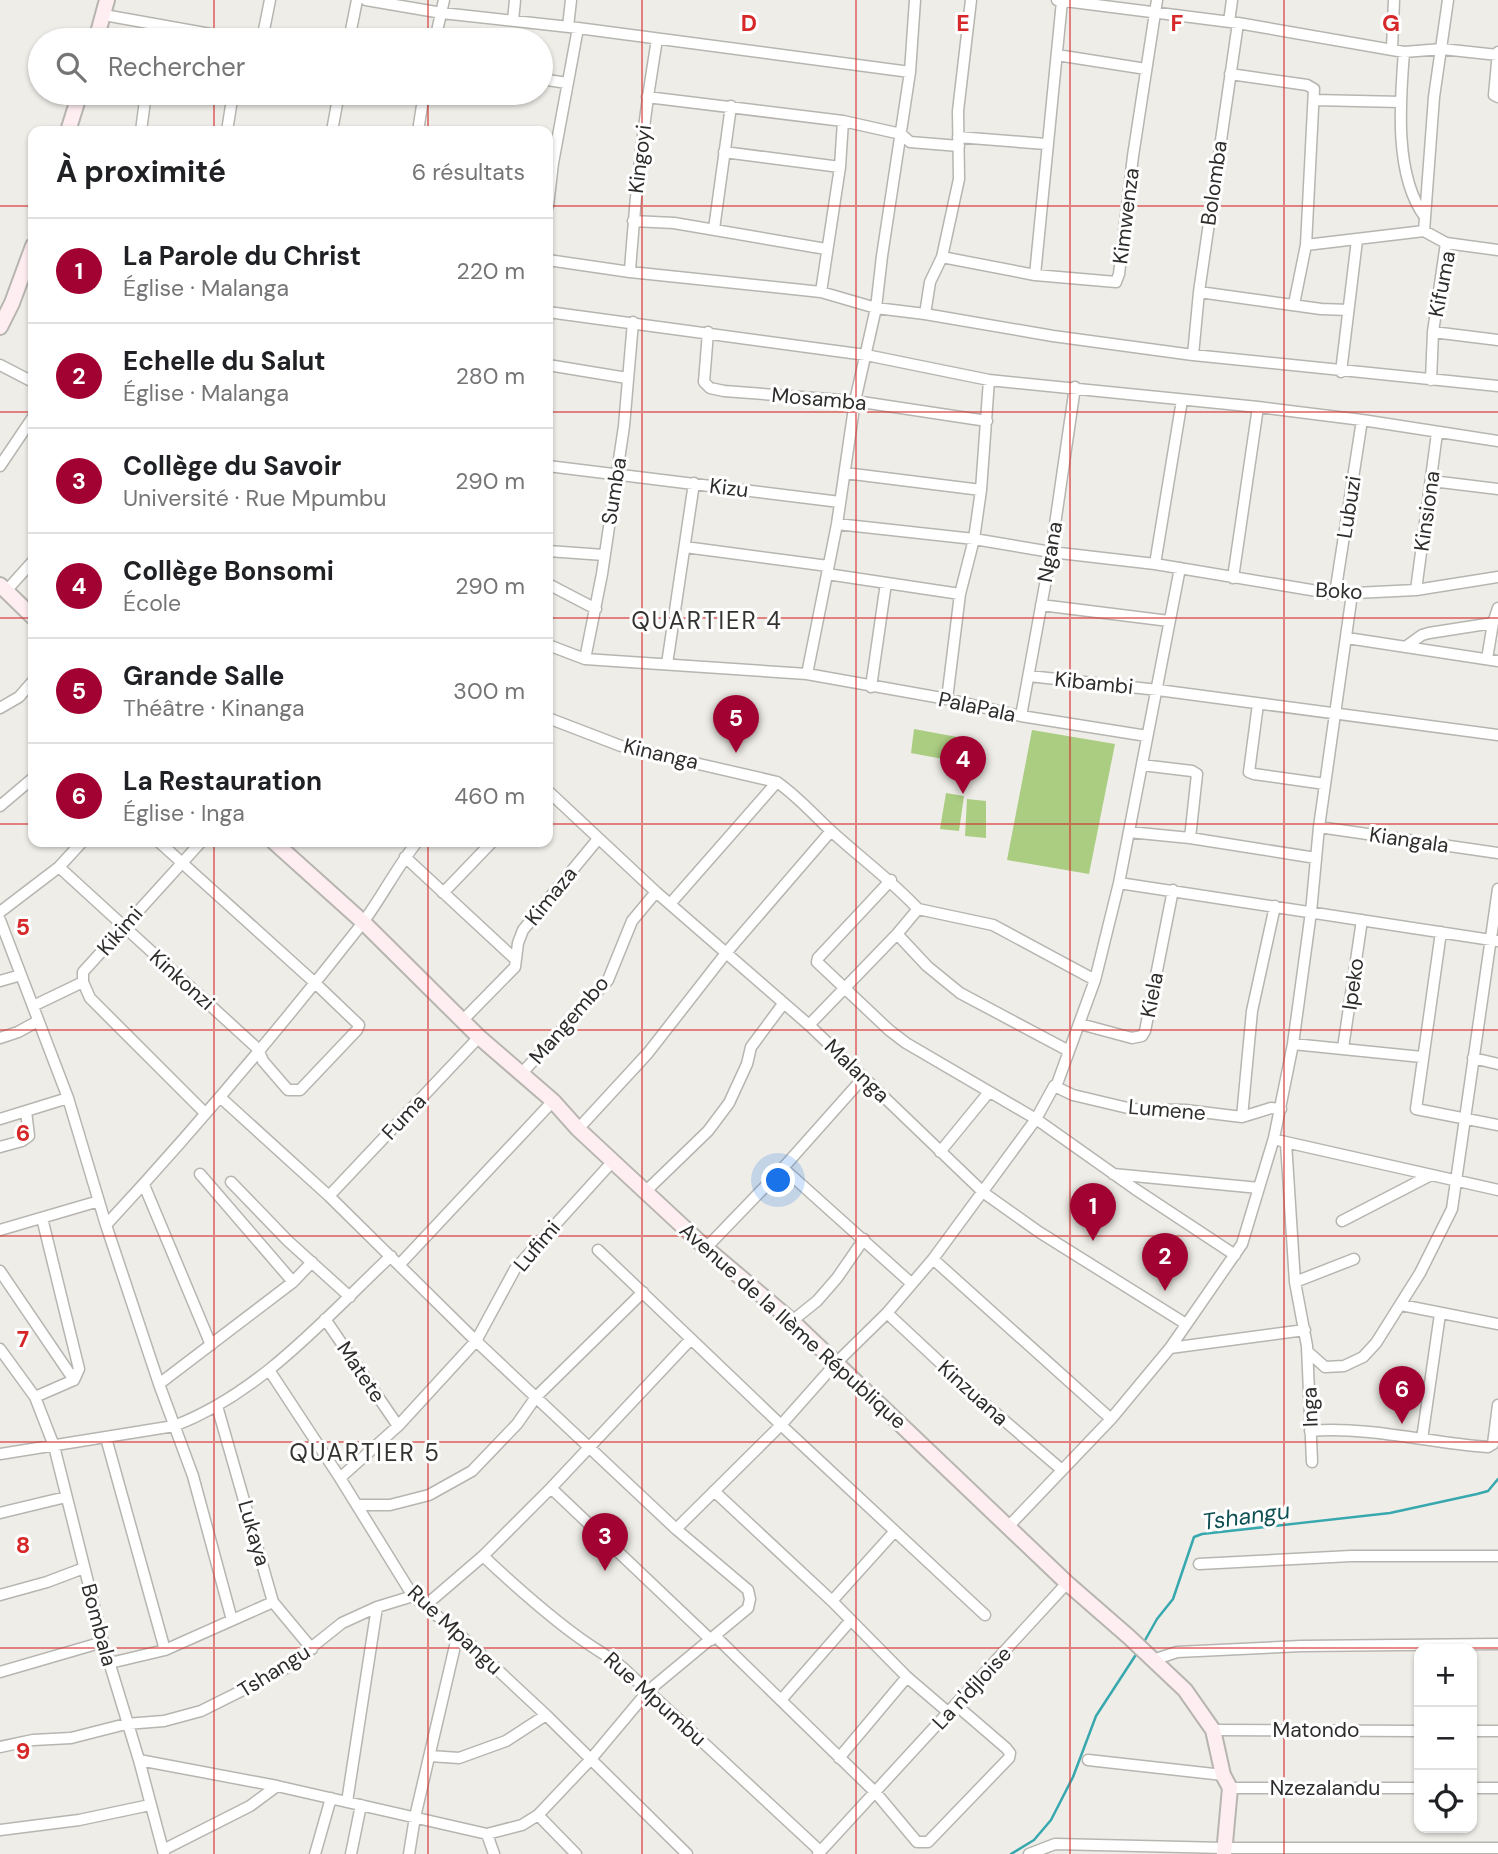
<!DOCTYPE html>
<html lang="fr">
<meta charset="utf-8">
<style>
body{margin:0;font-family:"DM Sans",sans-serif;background:#f2f2f2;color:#202124}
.controls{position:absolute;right:21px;bottom:21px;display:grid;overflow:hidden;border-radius:14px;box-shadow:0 2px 5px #0004}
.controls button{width:63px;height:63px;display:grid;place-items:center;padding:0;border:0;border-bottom:2px solid #e0e0e0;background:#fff;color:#202124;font:35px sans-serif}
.you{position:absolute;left:779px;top:1181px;width:24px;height:24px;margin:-18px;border:5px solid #fff;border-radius:50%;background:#1a73e8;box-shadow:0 0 0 10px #1a73e833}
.badge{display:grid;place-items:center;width:46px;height:46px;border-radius:50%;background:#a20232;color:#fff;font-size:23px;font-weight:700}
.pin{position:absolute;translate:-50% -58px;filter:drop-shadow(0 2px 4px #0008)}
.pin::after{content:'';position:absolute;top:37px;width:24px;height:21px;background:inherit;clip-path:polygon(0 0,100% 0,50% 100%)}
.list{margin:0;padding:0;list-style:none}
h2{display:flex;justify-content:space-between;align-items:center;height:91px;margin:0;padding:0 28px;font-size:30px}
h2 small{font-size:23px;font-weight:400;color:#757577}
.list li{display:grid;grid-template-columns:46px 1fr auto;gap:21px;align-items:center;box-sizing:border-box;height:105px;padding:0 28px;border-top:2px solid #e0e0e0}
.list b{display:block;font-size:26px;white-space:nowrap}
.list p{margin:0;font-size:23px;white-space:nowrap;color:#757577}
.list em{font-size:23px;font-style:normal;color:#757577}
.icon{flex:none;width:38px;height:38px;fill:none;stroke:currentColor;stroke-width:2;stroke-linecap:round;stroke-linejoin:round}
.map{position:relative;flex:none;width:1498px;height:1854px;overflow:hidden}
.search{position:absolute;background:#fff;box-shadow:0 2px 5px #0004;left:28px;top:28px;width:525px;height:77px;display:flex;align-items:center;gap:18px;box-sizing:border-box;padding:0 24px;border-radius:38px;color:#757577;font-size:26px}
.panel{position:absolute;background:#fff;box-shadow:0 2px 5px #0004;left:28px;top:126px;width:525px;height:721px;border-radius:14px}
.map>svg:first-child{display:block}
.green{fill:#abcd82}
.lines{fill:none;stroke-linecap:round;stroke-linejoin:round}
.stream{stroke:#37a8ae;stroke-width:2.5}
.street-casing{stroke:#b7b5b0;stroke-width:13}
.secondary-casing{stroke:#b7b5b0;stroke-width:18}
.street{stroke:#fff;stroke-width:10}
.secondary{stroke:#ffeef1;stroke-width:14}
.grid{fill:none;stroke:#d62828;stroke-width:2;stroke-opacity:0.55}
.labels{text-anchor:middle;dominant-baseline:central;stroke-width:6;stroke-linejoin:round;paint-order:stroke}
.street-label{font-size:21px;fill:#2e2d2b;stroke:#fff}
.water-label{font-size:23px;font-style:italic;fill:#0e4f53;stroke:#fff}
.quarter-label{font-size:24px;letter-spacing:2px;fill:#34332f;stroke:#fff}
.grid-label{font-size:23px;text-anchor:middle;font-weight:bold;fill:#d62828;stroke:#fff;stroke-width:6;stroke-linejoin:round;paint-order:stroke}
</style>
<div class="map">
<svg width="1498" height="1854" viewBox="0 0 1498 1854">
<rect width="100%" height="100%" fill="#efede8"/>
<path class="green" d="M914,729L968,739L964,763L911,753Z
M1032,730L1115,744L1089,874L1007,860Z
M946,793L964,796L959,831L940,829Z
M967,799L986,801V838L965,836Z"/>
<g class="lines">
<path class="stream" d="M1144,1642L1157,1619L1173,1599L1194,1537L1202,1534L1390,1513L1477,1494L1488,1491L1498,1479
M1011,1854L1034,1840L1051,1820L1073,1777L1096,1716L1137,1653"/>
<defs>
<path id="street" d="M366,0L442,13L578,28L910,72
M1057,0L1238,23L1404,52L1442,49L1498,55
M104,15L244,40
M513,21L515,0
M1229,22L1232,0
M568,27L571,0
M154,40L156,25
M262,40L270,0
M349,40L357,0
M435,40L444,0
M1392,49L1394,0
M1404,52C1400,101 1394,176 1425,217
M1498,52L1494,95L1498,97
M1057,55L1146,69
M1230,74L1307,85L1314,89L1306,245L1294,304
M541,79L567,83
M647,97L843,121L901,134L910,142L959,146
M1314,100L1401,102
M141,131L146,93
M227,131L233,93
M332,131L339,93
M418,131L424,93
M958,137L1046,144
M724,152L840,167
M548,206L553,163L578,28
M633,221L674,223L826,249
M714,229L731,106
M1424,231L1434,97L1448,0
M1306,245L1424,231L1446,243L1498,250
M942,257L1035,275L1116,282L1119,274L1133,156L1157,0
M548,260L630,272L821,292L876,308L925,314L1053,336L1193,355L1498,386
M630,272C635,194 644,116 657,39
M1035,275L1062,1
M821,292L840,167L843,121
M1199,292L1321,309L1348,310
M548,312L866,355L989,380L1258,407L1362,420L1498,441
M925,314L930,282L942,257L959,179L958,111L971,0
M708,332L704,382L710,388L724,391L855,401L987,421
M1433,332L1498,340
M1193,355L1199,292L1238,23
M0,365L33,382
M548,365L627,378
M1341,372L1357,240
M1431,380L1433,332L1446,243
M0,466L33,417
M548,466L840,502
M845,473L981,490
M1432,481L1498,489
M837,524L974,539L1051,552L1155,564L1335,594L1416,590L1498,577
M685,547L828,566
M548,551L604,555
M1155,564L1182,400
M827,574L960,594
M1233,578L1258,407
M548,584L596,609
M1416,590L1437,433
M6,591L33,561
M1335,594L1362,420
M1041,605L1169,621
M1347,638L1498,661
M548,645L585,659L807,674L947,699L1021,716L1147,736
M1408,645L1422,635L1429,633L1493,623
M585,659L602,574L624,426L633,322
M1487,659L1493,623L1498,608
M667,664L694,483
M807,674L837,524L855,401L876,308L882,256L910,72L915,0
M1029,676L1158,690L1498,735
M871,687L886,583
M947,699L960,594L974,539L981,490L989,380
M1258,704L1249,772L1254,774L1325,784
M0,708L19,697L33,681
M1021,716L1051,552L1075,387
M548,718L621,746L777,782C797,796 812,813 829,829C859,857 890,879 918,909
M1142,765L1192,771L1197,774L1190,838
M548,791L656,892L809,1025L984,1193L1039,1232L1186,1324
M0,806L33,778
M1319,827L1498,853
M1129,832L1190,838L1316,858
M405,857L515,959
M59,867L258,1049L263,1061L288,1090H300L357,1030L359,1025L314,982L159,842
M891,880L818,958L817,962L889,1030L906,1043L1036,1119L1135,1189L1235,1255
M1119,883L1498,941
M443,893L492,842
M670,904L777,782
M918,909L993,925L1095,980
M0,912L59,867L82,842
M0,920L68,1098L106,1225L159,1384L193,1476L232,1620
M1441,932L1416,1109L1498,1125
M897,934L927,966L960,993L1069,1051
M0,981L21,975
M83,982L90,998L205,1113
M33,1006L83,982V972L201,842
M462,1021L515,967L518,943L523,930L598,839
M1080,1024L1132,1038L1142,1036L1145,1031L1173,890
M809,1025L897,934L918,909
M0,1038L18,1032L38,1021
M1293,1044L1422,1057
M1343,1048L1362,920
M1473,1058L1498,1064
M521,1074L608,980L632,921L656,892
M1054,1086L1073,1095L1132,1109L1185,1110L1242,1117L1271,1108L1281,1109
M1242,1117L1252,1011L1275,906
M0,1119L26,1111
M578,1129L648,1053L726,953L831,831
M1281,1141L1498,1190
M1286,1143L1295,1282L1307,1346L1312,1462
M0,1147L22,1141L29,1136L26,1111L68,1098
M940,1152L989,1092
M783,1168L911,1283
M200,1174L293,1282
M1113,1174L1259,1188
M231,1182L288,1241L350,1297
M144,1185L211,1345
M646,1191L708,1131L729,1103L747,1064L751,1047L783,1004
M329,1196L479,1037
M1342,1221L1431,1175
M106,1225C195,1129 280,1028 361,925C381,899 396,868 417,842
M0,1230L99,1201
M706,1248L783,1168L863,1078
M598,1250L781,1425L985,1615
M933,1259L1111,1419
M400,1264L553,1101
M0,1271L74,1380
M1295,1282L1354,1259
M1401,1305L1498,1324
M887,1313L978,1398L1062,1470
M325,1319L398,1426
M792,1321L817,1301L837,1278L864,1239
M1170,1348L1305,1330
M0,1349L35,1397L54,1446L103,1642L139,1760L164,1854
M1307,1351L1325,1367L1344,1366L1363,1357L1376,1343L1420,1273L1452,1209L1498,889
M269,1370L340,1478L413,1596L458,1633L546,1715L687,1854
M159,1384L293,1282L312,1262
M35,1397L74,1380L79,1369L42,1218
M217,1406L273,1602L312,1649
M1310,1431C1370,1426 1429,1443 1488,1447L1493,1444L1498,1405
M106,1438L165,1650
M1422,1439L1440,1314
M0,1454L174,1426C261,1393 325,1318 391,1256
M340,1478L398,1426L476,1341L515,1269L613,1161
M551,1488L711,1640
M714,1491L832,1601L907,1677L949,1713
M357,1505H390L429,1495L472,1471L517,1424L536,1397L643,1292
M0,1513L66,1497
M1008,1527L1111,1419L1170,1348L1242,1244L1274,1138L1293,1044L1311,912L1319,827L1352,594
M676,1529L781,1425L836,1363L887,1313L933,1259L1036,1119L1054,1086L1057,1084L1095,980L1119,883L1180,568
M483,1556C514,1585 546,1614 581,1639C595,1649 608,1656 622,1667L820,1851
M1199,1564L1351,1556H1498
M0,1595L47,1582L84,1568
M832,1601L895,1531
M426,1605L483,1556L551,1488L691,1339
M715,1636L876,1793L917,1842H928L1009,1758L1010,1753L1006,1748L956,1705
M1153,1660L1177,1652L1301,1646L1498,1644
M110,1663L165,1650L273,1602
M0,1672L103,1642
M781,1700L851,1620
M1213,1730L1419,1731
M1472,1731H1498
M0,1747L33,1740L71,1738L126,1724L164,1721L201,1711L283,1670L342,1623L377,1607L413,1596
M430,1756L459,1758L506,1741L546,1715
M839,1758L907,1677
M139,1760L277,1786L487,1834L522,1825L538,1815L591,1759L648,1691L748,1608L750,1599L748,1590L676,1529L476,1341L329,1196L220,1097
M1088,1760L1223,1775
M1230,1788H1419
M1472,1788H1498
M347,1802L377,1607
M538,1815L576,1854
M0,1830L79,1820L150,1805
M487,1834L494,1854
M163,1850L250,1806L277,1786
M315,1854L331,1798
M351,1854L361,1805
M409,1854L415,1817L458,1633
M818,1854L1067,1583
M1029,1854L1055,1844L1224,1848H1498"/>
<path id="secondary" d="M96,40L107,0
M68,131L80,93
M0,327L12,303L33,246
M0,585L33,617
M274,842L363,922L479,1037L553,1101L578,1129L706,1248L792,1321L1067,1583L1129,1637L1185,1690L1213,1730L1223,1775L1230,1788L1224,1854"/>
</defs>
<use href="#street" class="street-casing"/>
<use href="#secondary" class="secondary-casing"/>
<use href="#street" class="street"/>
<use href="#secondary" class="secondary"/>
</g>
<path class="grid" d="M214,0V40M428,0V40M642,0V1854M856,0V1854M1070,0V1854M1284,0V1854M214,93V131M428,93V131M0,206H33M548,206H1498M0,412H33M548,412H1498M0,618H33M548,618H1498M0,824H33M548,824H1498M214,842V1854M428,842V1854M0,1030H1498M0,1236H1498M0,1442H1498M0,1648H1498"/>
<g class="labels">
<g class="street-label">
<text transform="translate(640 159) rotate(-83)">Kingoyi</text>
<text transform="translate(1214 183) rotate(-82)">Bolomba</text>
<text transform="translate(1126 216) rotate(-83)">Kimwenza</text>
<text transform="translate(1442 284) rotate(-79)">Kifuma</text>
<text transform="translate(819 399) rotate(5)">Mosamba</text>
<text transform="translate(729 488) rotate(7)">Kizu</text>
<text transform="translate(614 491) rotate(-81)">Sumba</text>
<text transform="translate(1349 507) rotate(-81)">Lubuzi</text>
<text transform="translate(1427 511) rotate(-82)">Kinsiona</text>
<text transform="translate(1050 552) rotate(-80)">Ngana</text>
<text transform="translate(1339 591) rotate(3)">Boko</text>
<text transform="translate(1094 683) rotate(6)">Kibambi</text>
<text transform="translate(977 707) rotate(12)">PalaPala</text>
<text transform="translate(661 754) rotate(13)">Kinanga</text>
<text transform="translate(1409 840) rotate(8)">Kiangala</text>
<text transform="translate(551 896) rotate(-51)">Kimaza</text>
<text transform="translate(120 931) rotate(-49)">Kikimi</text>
<text transform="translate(182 980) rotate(42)">Kinkonzi</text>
<text transform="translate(1353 984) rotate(-82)">Ipeko</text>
<text transform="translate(1152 995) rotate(-79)">Kiela</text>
<text transform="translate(569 1020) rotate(-49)">Mangembo</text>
<text transform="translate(857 1071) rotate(44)">Malanga</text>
<text transform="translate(1167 1110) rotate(5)">Lumene</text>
<text transform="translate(404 1117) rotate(-47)">Fuma</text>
<text transform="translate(537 1246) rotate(-50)">Lufimi</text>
<text transform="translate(793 1326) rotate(42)">Avenue de la IIème République</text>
<text transform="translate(361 1372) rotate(56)">Matete</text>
<text transform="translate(973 1393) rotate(42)">Kinzuana</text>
<text transform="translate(1310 1407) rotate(-92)">Inga</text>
<text transform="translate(254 1533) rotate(74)">Lukaya</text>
<text transform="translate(99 1625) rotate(75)">Bombala</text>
<text transform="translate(455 1630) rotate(43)">Rue Mpangu</text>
<text transform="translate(274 1671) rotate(-32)">Tshangu</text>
<text transform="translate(972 1688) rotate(-47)">La n'djloise</text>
<text transform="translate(655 1699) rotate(42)">Rue Mpumbu</text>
<text x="1316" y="1730">Matondo</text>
<text x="1325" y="1788">Nzezalandu</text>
</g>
<g class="water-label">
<text transform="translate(1246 1516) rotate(-8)">Tshangu</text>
</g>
<g class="quarter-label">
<text x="707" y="620">QUARTIER 4</text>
<text x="365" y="1452">QUARTIER 5</text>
</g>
</g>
<g class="grid-label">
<text x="749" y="31">D</text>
<text x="963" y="31">E</text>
<text x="1177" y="31">F</text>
<text x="1391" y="31">G</text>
<text x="23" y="935">5</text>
<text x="23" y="1141">6</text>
<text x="23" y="1347">7</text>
<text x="23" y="1553">8</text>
<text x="23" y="1759">9</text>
</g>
</svg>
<div class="controls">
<button>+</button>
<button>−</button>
<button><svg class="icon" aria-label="locate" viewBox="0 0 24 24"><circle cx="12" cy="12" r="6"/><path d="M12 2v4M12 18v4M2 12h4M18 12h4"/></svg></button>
</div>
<div class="you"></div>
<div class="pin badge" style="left:1093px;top:1241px">1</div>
<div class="pin badge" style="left:1165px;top:1291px">2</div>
<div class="pin badge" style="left:605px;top:1571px">3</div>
<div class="pin badge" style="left:963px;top:794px">4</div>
<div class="pin badge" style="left:736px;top:753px">5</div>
<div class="pin badge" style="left:1402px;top:1424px">6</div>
<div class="search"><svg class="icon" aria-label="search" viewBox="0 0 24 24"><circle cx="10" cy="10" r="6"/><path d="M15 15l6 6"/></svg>Rechercher</div>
<section class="panel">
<h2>À proximité<small>6 résultats</small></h2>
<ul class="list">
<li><span class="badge">1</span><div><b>La Parole du Christ</b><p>Église · Malanga</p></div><em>220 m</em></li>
<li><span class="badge">2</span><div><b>Echelle du Salut</b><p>Église · Malanga</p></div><em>280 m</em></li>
<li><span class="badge">3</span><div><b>Collège du Savoir</b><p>Université · Rue Mpumbu</p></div><em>290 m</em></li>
<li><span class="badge">4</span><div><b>Collège Bonsomi</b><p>École</p></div><em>290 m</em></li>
<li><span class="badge">5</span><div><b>Grande Salle</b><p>Théâtre · Kinanga</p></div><em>300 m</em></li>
<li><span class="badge">6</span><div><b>La Restauration</b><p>Église · Inga</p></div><em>460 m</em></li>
</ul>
</section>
</div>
